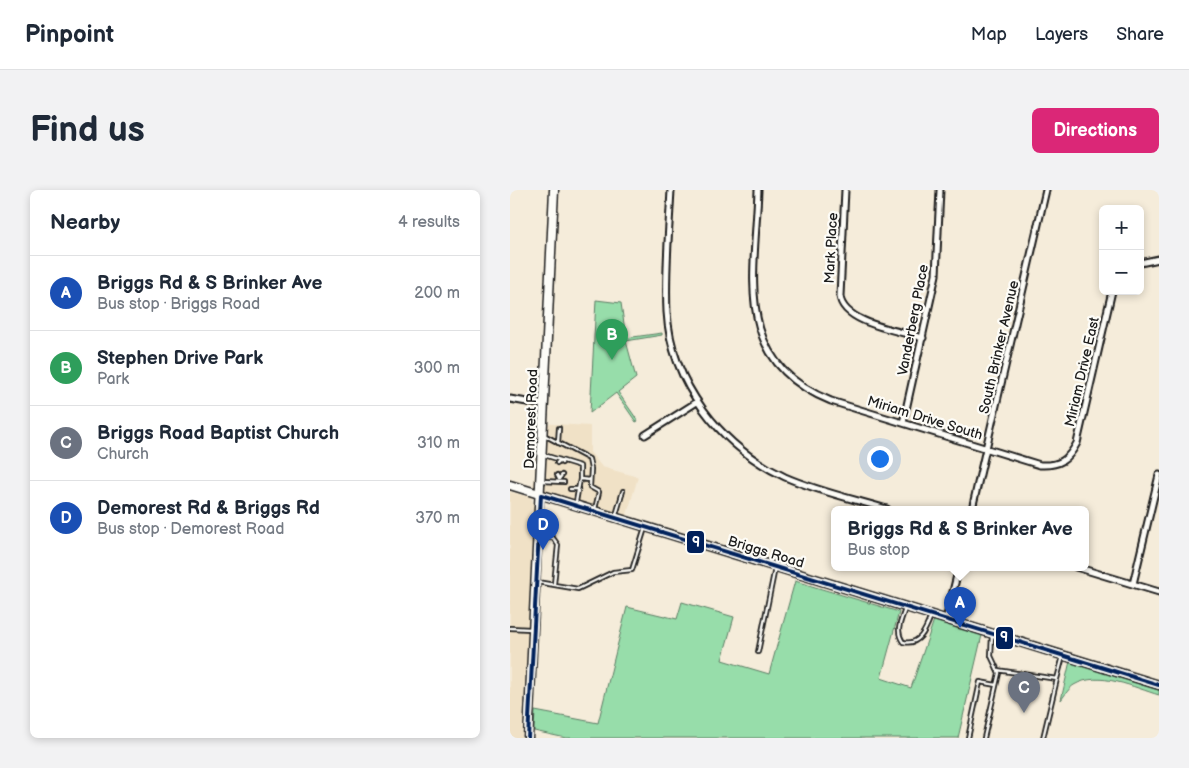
<!DOCTYPE html>
<meta charset="utf-8">
<style>
body{margin:0;font-family:"Balsamiq Sans",sans-serif;background:#f2f2f3;color:#1f2937}
.controls{position:absolute;right:15px;top:15px;display:grid;overflow:hidden;border-radius:8px;box-shadow:0 2px 8px #0003}
.controls button{width:45px;height:45px;display:grid;place-items:center;padding:0;border:0;border-bottom:1px solid #e0e1e3;background:#fff;color:#1f2937;font:25px sans-serif}
.you{position:absolute;left:369px;top:268px;width:18px;height:18px;margin:-12px;border:4px solid #fff;border-radius:50%;background:#1a73e8;box-shadow:0 0 0 8px #1a73e833}
.badge{display:grid;place-items:center;width:32px;height:32px;border-radius:50%;background:#db2777;color:#fff;font-size:16px;font-weight:700}
.pin{position:absolute;translate:-50% -41px;filter:drop-shadow(0 1px 2px #0008)}
.pin::after{content:'';position:absolute;top:26px;width:18px;height:15px;background:inherit;clip-path:polygon(0 0,100% 0,50% 100%)}
.popup{position:absolute;left:321px;top:316px;width:258px;height:65px;box-sizing:border-box;display:grid;place-content:center;border-radius:8px;background:#fff;filter:drop-shadow(0 1px 4px #0005);font-size:16px;white-space:nowrap;color:#747a83}
.popup b{font-size:19px;color:#1f2937}
.popup::after{content:'';position:absolute;left:50%;top:100%;margin-left:-10px;border:10px solid transparent;border-top-color:#fff}
.list{margin:0;padding:0;list-style:none}
h2{display:flex;justify-content:space-between;align-items:center;height:65px;margin:0;padding:0 20px;font-size:21px}
h2 small{font-size:16px;font-weight:400;color:#747a83}
.list li{display:grid;grid-template-columns:32px 1fr auto;gap:15px;align-items:center;box-sizing:border-box;height:75px;padding:0 20px;border-top:1px solid #e0e1e3}
.list b{display:block;font-size:19px;white-space:nowrap}
.list p{margin:0;font-size:16px;white-space:nowrap;color:#747a83}
.list em{font-size:16px;font-style:normal;color:#747a83}
.map{position:relative;flex:none;width:649px;height:548px;overflow:hidden;border-radius:8px}
header{display:flex;align-items:center;gap:30px;box-sizing:border-box;height:70px;padding:0 25px;background:#fff;border-bottom:1px solid #e0e1e3}
header strong{font-size:24px}
nav{display:flex;gap:28px;margin-inline-start:auto;font-size:18px}
.intro{display:flex;align-items:center;justify-content:space-between;box-sizing:border-box;height:120px;padding:0 30px}
h1{margin:0;font-size:35px}
.button{padding:12px 22px;border-radius:8px;background:#db2777;color:#fff;font-size:18px;font-weight:700}
main{display:flex;gap:30px;padding:0 30px}
aside{flex:1;background:#fff;border-radius:8px;box-shadow:0 2px 8px #0003}
.map>svg:first-child{display:block}
.built{fill:#f0e1c6}
.green{fill:#97ddaa;stroke:#5a7c63}
.lines{fill:none;stroke-linecap:round;stroke-linejoin:round}
.lane-casing{stroke:#1c1c1c;stroke-width:6}
.street-casing{stroke:#1c1c1c;stroke-width:9}
.secondary-casing{stroke:#1c1c1c;stroke-width:11}
.lane{stroke:#fdfcf7;stroke-width:2.5}
.street{stroke:#fdfcf7;stroke-width:5}
.secondary{stroke:#fdfcf7;stroke-width:8}
.bus-1-casing{stroke:#fdfcf7;stroke-width:8}
.bus-1{stroke:#00205b;stroke-width:4}
.labels{text-anchor:middle;dominant-baseline:central;stroke-width:4.5;stroke-linejoin:round;paint-order:stroke}
.street-label{font-size:14px;fill:#1c1c1c;stroke:#fdfcf7}
.line-badge{stroke:#fdfcf7;stroke-width:2}
.badge-label{font-size:14px;text-anchor:middle;font-weight:bold;fill:#fff}
</style>
<header>
<strong>Pinpoint</strong>
<nav><a>Map</a><a>Layers</a><a>Share</a></nav>
</header>
<div class="intro"><h1>Find us</h1><a class="button">Directions</a></div>
<main>
<aside>
<h2>Nearby<small>4 results</small></h2>
<ul class="list">
<li><span class="badge" style="background:#1a4fb4">A</span><div><b>Briggs Rd &amp; S Brinker Ave</b><p>Bus stop · Briggs Road</p></div><em>200 m</em></li>
<li><span class="badge" style="background:#2e9e5b">B</span><div><b>Stephen Drive Park</b><p>Park</p></div><em>300 m</em></li>
<li><span class="badge" style="background:#6b7280">C</span><div><b>Briggs Road Baptist Church</b><p>Church</p></div><em>310 m</em></li>
<li><span class="badge" style="background:#1a4fb4">D</span><div><b>Demorest Rd &amp; Briggs Rd</b><p>Bus stop · Demorest Road</p></div><em>370 m</em></li>
</ul>
</aside>
<div class="map">
<svg width="649" height="548" viewBox="0 0 649 548">
<rect width="100%" height="100%" fill="#f5ecda"/>
<filter id="ink" filterUnits="userSpaceOnUse"><feTurbulence type="fractalNoise" baseFrequency=".02" numOctaves="2"/><feDisplacementMap in="SourceGraphic" scale="10" xChannelSelector="R" yChannelSelector="G"/><feConvolveMatrix kernelMatrix="1 2 1 2 8 2 1 2 1" color-interpolation-filters="sRGB"/></filter>
<g filter="url(#ink)">
<path class="built" d="M28,233L80,236V262L92,277L128,287L114,335L21,307L24,317L12,548H0V302L21,307L26,281Z"/>
<path class="green" d="M86,110L111,113L116,148L152,143V145L116,151L126,188L108,202L128,231L126,232L106,203L80,223Z
M285,391L389,422L371,488L401,498L424,430L472,445L448,548H56L24,541L25,521L88,533L117,417L167,429L172,412L224,427L212,470L259,484Z
M560,471L649,498V505C625,498 589,480 564,495C559,498 555,505 551,510Z"/>
<g class="lines">
<defs>
<path id="lane" d="M34,245L79,269L81,279L80,297L89,302L85,319
M48,253L49,238
M34,265L70,276V289
M47,273L50,270L52,273
M47,285L49,289L52,285
M32,291L54,292
M60,299H68
M66,312L70,289L80,290
M106,325L113,301
M28,347L43,348L48,355L44,394
M27,392L68,399L103,382L122,380L135,338
M395,419C391,431 385,441 393,452C410,456 416,439 421,426
M0,438L21,439
M248,462L265,378
M487,480L547,489L553,466
M458,548L470,492L486,495
M474,548L489,483L481,466L482,445
M533,548L547,489"/>
<path id="street" d="M161,0C159,40 155,81 157,122C161,193 211,257 275,287C307,301 343,309 377,319
M248,0C245,87 222,171 321,211L530,275C550,276 558,270 567,253L602,101
M335,0L330,106C332,133 390,141 413,148
M630,73L649,69
M0,209L34,215
M393,233L426,85L430,0
M135,245L187,212
M462,319L536,0
M566,377L649,402
M623,394L649,285
M436,430L449,377"/>
<path id="secondary" d="M0,295L649,495
M18,548L44,0"/>
</defs>
<use href="#lane" class="lane-casing"/>
<use href="#street" class="street-casing"/>
<use href="#secondary" class="secondary-casing"/>
<use href="#lane" class="lane"/>
<use href="#street" class="street"/>
<use href="#secondary" class="secondary"/>
<defs>
<path id="bus-1" d="M31,305L649,495
M18,548L31,305"/>
</defs>
<use href="#bus-1" class="bus-1-casing"/>
<use href="#bus-1" class="bus-1"/>
</g>
</g>
<g class="labels">
<g class="street-label">
<text transform="translate(321 58) rotate(-87)">Mark Place</text>
<text transform="translate(403 130) rotate(-79)">Vanderberg Place</text>
<text transform="translate(489 157) rotate(-77)">South Brinker Avenue</text>
<text transform="translate(572 182) rotate(-77)">Miriam Drive East</text>
<text transform="translate(415 228) rotate(17)">Miriam Drive South</text>
<text transform="translate(21 229) rotate(-88)">Demorest Road</text>
<text transform="translate(256 362) rotate(17)">Briggs Road</text>
</g>
</g>
<g class="line-badge">
<rect x="176" y="340" width="19" height="24" rx="5" fill="#00205b"/>
<rect x="485" y="436" width="19" height="24" rx="5" fill="#00205b"/>
</g>
<g class="badge-label">
<text x="186" y="357">9</text>
<text x="494" y="452">9</text>
</g>
</svg>
<div class="controls">
<button>+</button>
<button>−</button>
</div>
<div class="you"></div>
<div class="pin badge" style="left:450px;top:438px;background:#1a4fb4">A</div>
<div class="popup"><b>Briggs Rd &amp; S Brinker Ave</b>Bus stop</div>
<div class="pin badge" style="left:102px;top:170px;background:#2e9e5b">B</div>
<div class="pin badge" style="left:514px;top:523px;background:#6b7280">C</div>
<div class="pin badge" style="left:33px;top:360px;background:#1a4fb4">D</div>
</div>
</main>
